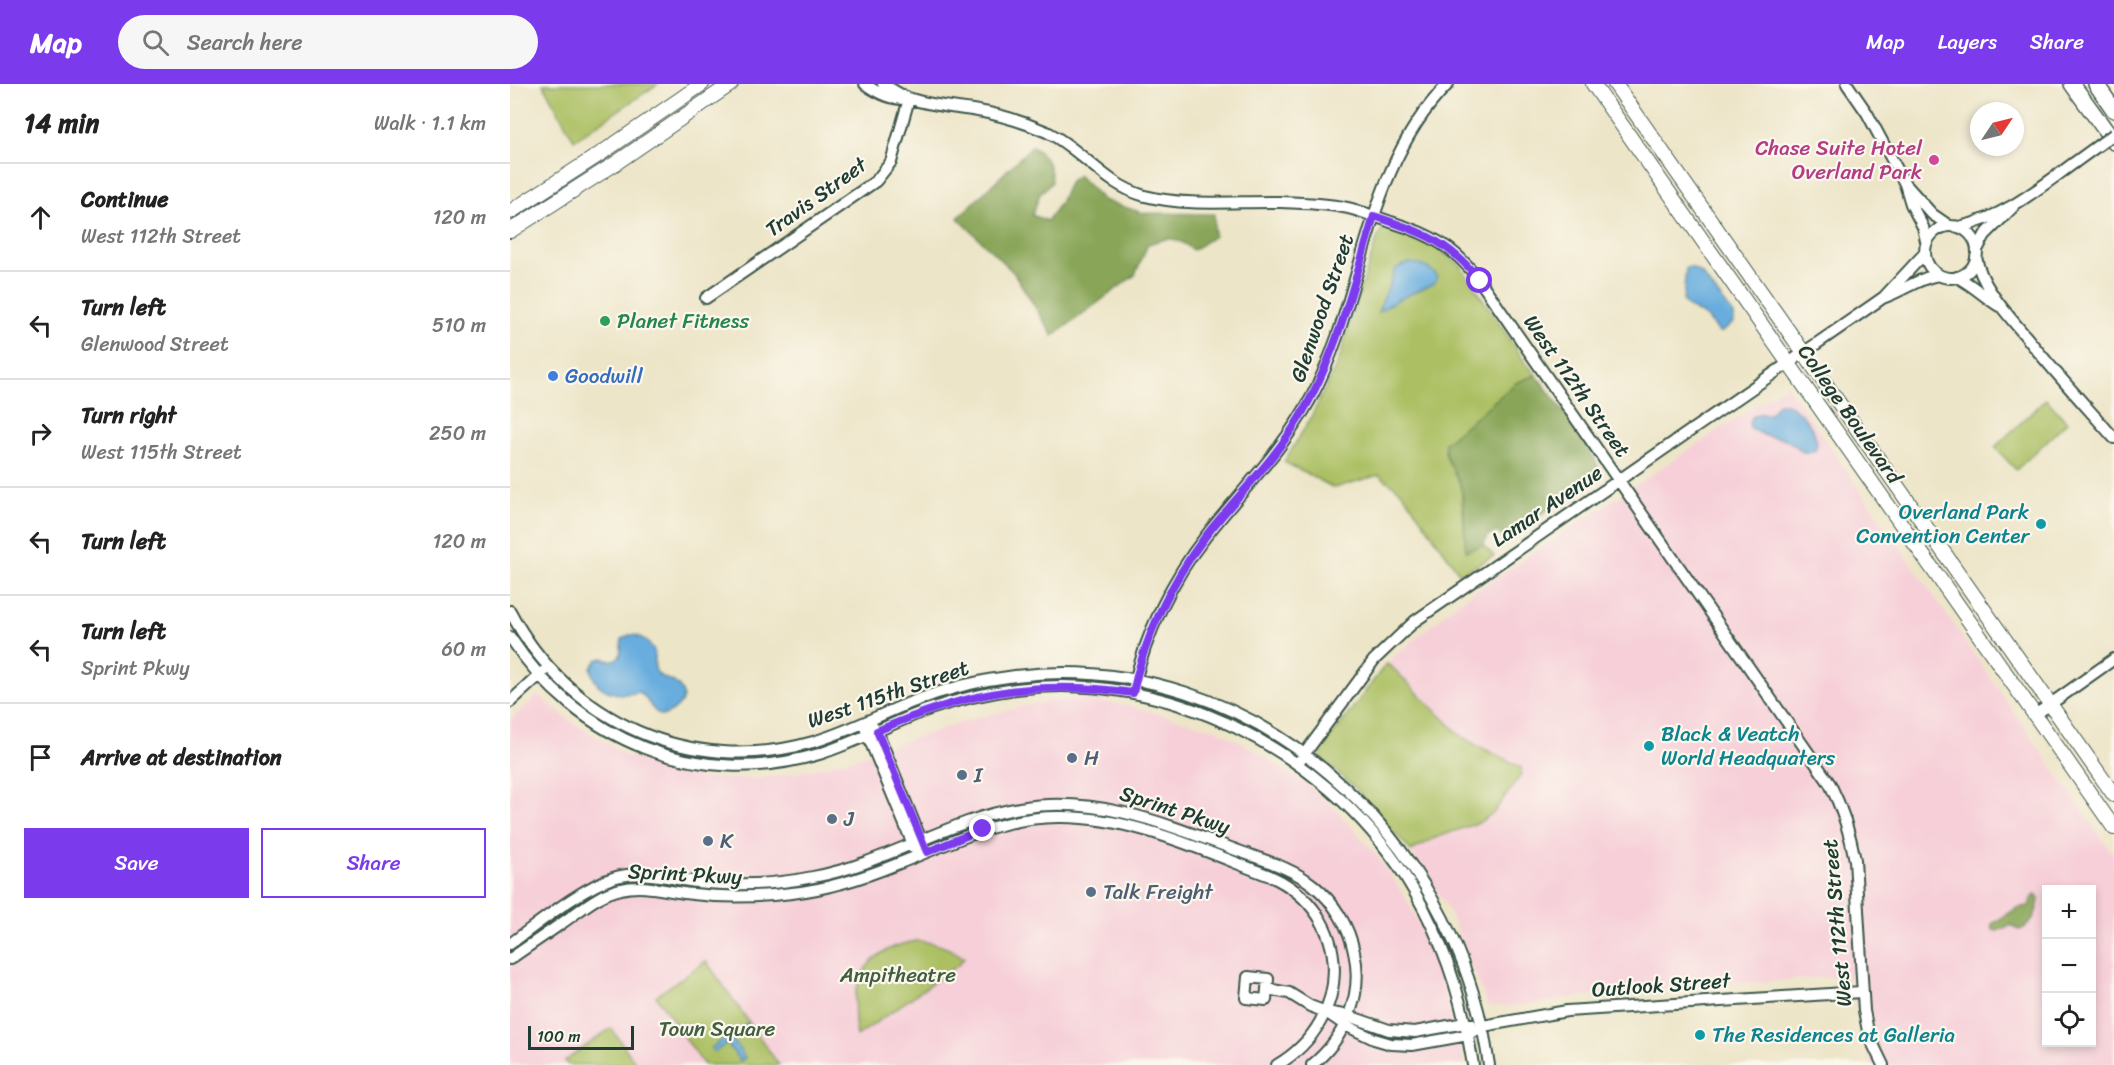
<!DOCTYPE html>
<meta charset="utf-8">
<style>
body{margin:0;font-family:Sriracha,sans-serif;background:#f6f6f6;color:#222}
.controls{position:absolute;right:18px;bottom:18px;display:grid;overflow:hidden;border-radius:0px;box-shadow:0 3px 9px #0003}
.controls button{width:54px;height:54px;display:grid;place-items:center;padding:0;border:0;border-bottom:2px solid #e0e0e0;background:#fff;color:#222;font:30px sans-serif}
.compass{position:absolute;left:1460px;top:18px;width:54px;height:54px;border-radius:50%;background:#fff;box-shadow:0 3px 9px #0003;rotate:55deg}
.scale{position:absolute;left:18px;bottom:15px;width:106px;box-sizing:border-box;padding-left:6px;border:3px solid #1f3d34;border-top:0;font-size:16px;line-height:21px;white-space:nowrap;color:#1f3d34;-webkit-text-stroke:4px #fbf7ec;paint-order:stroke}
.stop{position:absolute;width:18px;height:18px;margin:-14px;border:4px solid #7c3aed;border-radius:50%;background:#fff}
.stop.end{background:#7c3aed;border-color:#fff;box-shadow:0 2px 6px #0008}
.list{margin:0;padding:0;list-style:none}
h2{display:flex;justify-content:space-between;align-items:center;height:78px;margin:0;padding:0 24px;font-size:26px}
h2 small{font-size:20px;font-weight:400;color:#767676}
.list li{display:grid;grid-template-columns:39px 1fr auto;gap:18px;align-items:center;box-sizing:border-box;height:108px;padding:0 24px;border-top:2px solid #e0e0e0}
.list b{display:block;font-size:22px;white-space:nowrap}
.list p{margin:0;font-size:20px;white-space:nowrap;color:#767676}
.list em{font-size:20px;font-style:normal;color:#767676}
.actions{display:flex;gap:12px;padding:18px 24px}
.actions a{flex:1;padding:14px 0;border:2px solid #7c3aed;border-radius:0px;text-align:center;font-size:21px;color:#7c3aed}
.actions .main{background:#7c3aed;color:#fff}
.icon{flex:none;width:33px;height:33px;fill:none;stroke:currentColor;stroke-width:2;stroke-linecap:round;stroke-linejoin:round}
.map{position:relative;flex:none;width:1604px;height:981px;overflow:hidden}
header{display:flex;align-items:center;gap:36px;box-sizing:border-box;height:84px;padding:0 30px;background:#7c3aed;color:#fff}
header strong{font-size:28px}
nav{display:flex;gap:33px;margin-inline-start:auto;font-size:21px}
.search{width:420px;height:54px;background:#f6f6f6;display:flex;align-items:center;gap:15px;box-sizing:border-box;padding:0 21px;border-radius:33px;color:#767676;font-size:22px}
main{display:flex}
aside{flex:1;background:#fff}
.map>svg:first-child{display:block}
.built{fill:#f6cfd8;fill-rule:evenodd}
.green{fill:#acc063;stroke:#667e4c;stroke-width:1.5}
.forest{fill:#89a659;stroke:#547246;stroke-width:1.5}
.water{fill:#68adde;stroke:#447589;stroke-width:1.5}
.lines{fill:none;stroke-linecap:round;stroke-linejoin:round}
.minor-casing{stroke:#3e564a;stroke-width:14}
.major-casing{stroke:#3e564a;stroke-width:16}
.highway-casing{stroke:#3e564a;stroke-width:18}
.minor{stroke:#fff;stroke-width:10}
.major{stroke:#fff;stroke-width:14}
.highway{stroke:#fff;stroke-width:15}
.minor-bridge-casing{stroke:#3e564a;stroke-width:14;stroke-linecap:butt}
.minor-bridge{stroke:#fff;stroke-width:10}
.route{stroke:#7c3aed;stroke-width:8}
.hotel-dot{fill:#d1479c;stroke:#fbf7ec;stroke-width:2}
.leisure-dot{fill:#2e9e5b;stroke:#fbf7ec;stroke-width:2}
.shop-dot{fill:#3f7fe0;stroke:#fbf7ec;stroke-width:2}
.culture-dot{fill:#0f9aa8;stroke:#fbf7ec;stroke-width:2}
.service-dot{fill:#5c6f8a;stroke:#fbf7ec;stroke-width:2}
.labels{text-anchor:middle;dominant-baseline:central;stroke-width:4.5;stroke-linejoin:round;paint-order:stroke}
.hotel-label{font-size:21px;fill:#b23c85;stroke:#fbf7ec;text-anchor:end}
.street-label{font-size:21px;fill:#1f3d34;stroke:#fbf7ec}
.leisure-label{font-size:21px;fill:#27864d;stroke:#fbf7ec;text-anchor:start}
.shop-label{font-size:21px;fill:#366cbe;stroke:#fbf7ec;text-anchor:start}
.culture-label{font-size:21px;fill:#0d838f;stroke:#fbf7ec;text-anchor:start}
.service-label{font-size:21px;fill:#4e5e75;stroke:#fbf7ec;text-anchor:start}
.park-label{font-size:21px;fill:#425e40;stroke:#fbf7ec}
</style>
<header>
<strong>Map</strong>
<div class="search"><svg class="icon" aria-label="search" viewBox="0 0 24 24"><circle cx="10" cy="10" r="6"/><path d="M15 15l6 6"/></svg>Search here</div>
<nav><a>Map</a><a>Layers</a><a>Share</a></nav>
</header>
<main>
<aside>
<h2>14 min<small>Walk · 1.1 km</small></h2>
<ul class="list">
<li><svg class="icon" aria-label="ahead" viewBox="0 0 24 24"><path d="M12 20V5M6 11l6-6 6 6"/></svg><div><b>Continue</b><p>West 112th Street</p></div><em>120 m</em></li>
<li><svg class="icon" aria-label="left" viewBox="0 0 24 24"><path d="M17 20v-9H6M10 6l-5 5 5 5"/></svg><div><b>Turn left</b><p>Glenwood Street</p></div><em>510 m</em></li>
<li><svg class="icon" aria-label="right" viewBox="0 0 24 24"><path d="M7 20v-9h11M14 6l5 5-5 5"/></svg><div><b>Turn right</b><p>West 115th Street</p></div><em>250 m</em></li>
<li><svg class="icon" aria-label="left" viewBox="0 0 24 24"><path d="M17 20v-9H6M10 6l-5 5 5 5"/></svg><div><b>Turn left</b></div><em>120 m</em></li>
<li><svg class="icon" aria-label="left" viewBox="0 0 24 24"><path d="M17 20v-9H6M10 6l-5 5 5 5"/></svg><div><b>Turn left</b><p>Sprint Pkwy</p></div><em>60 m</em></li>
<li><svg class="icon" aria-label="arrive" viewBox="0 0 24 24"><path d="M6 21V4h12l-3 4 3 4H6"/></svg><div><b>Arrive at destination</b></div></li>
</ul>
<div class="actions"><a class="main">Save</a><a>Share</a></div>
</aside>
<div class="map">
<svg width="1604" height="981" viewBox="0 0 1604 981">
<rect width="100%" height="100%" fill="#fbf7ec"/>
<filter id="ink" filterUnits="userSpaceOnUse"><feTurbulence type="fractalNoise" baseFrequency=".0167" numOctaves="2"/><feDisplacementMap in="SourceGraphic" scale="12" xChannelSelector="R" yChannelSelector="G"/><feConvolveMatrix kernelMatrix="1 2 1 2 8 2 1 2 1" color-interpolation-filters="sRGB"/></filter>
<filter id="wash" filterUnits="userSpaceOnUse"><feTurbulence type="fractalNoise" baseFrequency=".008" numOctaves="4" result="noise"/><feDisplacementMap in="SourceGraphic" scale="24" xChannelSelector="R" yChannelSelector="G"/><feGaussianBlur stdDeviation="1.35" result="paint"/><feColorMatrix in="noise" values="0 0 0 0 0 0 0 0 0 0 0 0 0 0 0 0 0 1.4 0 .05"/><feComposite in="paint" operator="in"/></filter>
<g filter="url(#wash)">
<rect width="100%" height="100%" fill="#ede5c8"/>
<path class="built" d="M1277,301L1604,772V981H1361L1358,975L1340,892L1109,907L1005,922H978L938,824L901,767L984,728L1011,691V683L962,659L948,649L916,615L882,583L876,580L949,518ZM1536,806H1582V958H1536Z
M28,611L56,634L114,670L148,683L193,694L246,695L291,688L354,671L455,637L517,621L560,615L616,621L705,645L738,662L800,703L829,729L870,775L895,813L906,833L925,877L942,934L949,953L954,981H0V636Z"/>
<path class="green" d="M33,0H148L64,56Z
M872,145L884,146L906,152L931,167L951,182L1014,277L1026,291L1006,299L944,389L951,401L956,466L973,461L984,472L950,490L892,408L869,391L824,404L774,378L800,335L828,278L866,157Z
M1536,315L1557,338L1506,386L1485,363Z
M876,580L882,583L948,649L962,659L1011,683V691L984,728L970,738L925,754L901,767L845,704L812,675L811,666Z
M406,857C425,858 439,863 454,874L448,881L347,952C338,902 352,866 406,857Z
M196,877L269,981H194L146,912Z
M101,944L127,981H58L55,977Z"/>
<path class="forest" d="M522,62C538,74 540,78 542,98L530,110L522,131L537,137L550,119L560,97L568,91L593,116L633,129L704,130V152L683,166C665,152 659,153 638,160L625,191L543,252L504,189L448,134Z
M1026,291L1075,356L1088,382C1077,412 1018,434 993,453L987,448L979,451L973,461L956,467C953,448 956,421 951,404C948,389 932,375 935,359L1006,299Z
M1526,811L1529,815C1528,827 1521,843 1509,846L1501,841L1487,847L1483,846L1482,840L1507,824L1519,822L1523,812Z"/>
<path class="water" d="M899,179C908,179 921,184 927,192L925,199L887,216L868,228L886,184Z
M1180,183L1191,189L1224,231V238L1212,248H1209C1204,241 1198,234 1190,229C1183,225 1177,225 1173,217L1176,184Z
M1269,319C1274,320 1279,320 1283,323C1294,331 1314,355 1304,368H1293L1276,355L1256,352L1240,344L1239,338L1242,333L1248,330H1260Z
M119,551C127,551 129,552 136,557C153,571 139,580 148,590C153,595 160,595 165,599C183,613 167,627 152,632C137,624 140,615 129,608C108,613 84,609 81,584L87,576L93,574C100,578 104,577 110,572L112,555Z
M237,939L240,943L223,956L235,974L230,977L217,959L205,968L201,964Z"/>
</g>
<g filter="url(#ink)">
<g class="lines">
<defs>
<path id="minor" d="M355,0C369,10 382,16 399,15
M373,0C382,5 391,12 401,15C423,22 445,23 468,27C492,31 514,38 537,48C573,66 593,100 635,112C678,123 726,117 771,118C793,119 817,119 838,124C853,128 867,133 881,138C920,150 945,163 970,197L1320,700C1332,724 1340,749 1345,776L1354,927L1359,952L1373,981
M1337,0L1357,29L1395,100L1401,120L1413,143L1416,157
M1397,102L1422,130L1438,141
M1415 168a26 26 0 1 1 52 0a26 26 0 1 1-52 0Z
M1449,143C1493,134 1528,105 1564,79
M1467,166L1475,151L1503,123
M1466,173C1471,203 1499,232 1518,255C1545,289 1575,321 1604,354
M1447,193C1463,201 1474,213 1489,222
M1375,213C1393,207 1410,193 1429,191
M196,214L366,97L381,78L399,15
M0,527C58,638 181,693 303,658C337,648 369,631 402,618C435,605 470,596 505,592C743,563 947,752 979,981
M0,553C68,657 188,706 309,670C346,658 380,640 417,626C446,616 475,609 506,605C656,585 814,666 895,792C931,849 953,915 963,981
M624,603C635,550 663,494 696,452C732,406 773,366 801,314C855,213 853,86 938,0
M0,618L34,587
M1525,631L1604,575
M363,643L367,647L413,761
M356,647L405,765
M790,676L864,576L905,537L1364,220L1374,213L1414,170
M0,860C28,840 71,804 103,794C134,784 166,797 197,799C233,802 268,800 303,793C375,780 438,736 510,724C586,711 656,740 726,766C752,776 781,783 803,801C824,818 839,842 844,868C854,911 835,954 802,981
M0,875C17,863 35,851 52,839C71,826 88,810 111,805C135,799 158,808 183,810C216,814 249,813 282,809C318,805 353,794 387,780C441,759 492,732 551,733C623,733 694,767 760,792C844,829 844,936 767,981
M757,905L756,916L736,914L738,893L758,895L757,905L779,909L800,922L816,928L839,932L879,946L905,948L955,939L961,940
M816,928L835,941L864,955L881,960L902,961L958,951L973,942L1057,927L1351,908"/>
<path id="major" d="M1083,0L1604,744
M1105,0L1604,711
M0,128L93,68L192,0
M0,147L103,81L221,0"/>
<path id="highway" d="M1562,0L1604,58
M1586,0L1604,26"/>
</defs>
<use href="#minor" class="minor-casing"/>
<use href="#major" class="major-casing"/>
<use href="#highway" class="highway-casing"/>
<use href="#minor" class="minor"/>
<use href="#major" class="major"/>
<use href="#highway" class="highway"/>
<defs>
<path id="minor-bridge" d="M1564,79L1604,50"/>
</defs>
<use href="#minor-bridge" class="minor-bridge-casing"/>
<use href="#minor-bridge" class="minor-bridge"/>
</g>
</g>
<g class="lines" filter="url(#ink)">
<path class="route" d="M473,745L417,768L367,647C456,608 526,595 623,609C634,554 661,498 695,453C725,414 762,379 788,336C825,277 844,199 864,132C909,147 940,157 970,197"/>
</g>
<circle class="hotel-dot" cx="1424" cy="76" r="6"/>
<circle class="leisure-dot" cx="95" cy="237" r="6"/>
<circle class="shop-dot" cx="43" cy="292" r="6"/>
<g class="culture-dot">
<circle cx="1531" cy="440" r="6"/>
<circle cx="1139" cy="662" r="6"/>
<circle cx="1190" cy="951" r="6"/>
</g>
<g class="service-dot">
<circle cx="562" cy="674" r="6"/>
<circle cx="452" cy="691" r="6"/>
<circle cx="322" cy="735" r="6"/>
<circle cx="198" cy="757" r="6"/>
<circle cx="581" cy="808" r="6"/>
</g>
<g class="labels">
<g class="hotel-label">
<text x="1412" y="64">Chase Suite Hotel<tspan x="1412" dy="24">Overland Park</tspan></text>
</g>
<g class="street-label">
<text transform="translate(306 113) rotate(-36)">Travis Street</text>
<text transform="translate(812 224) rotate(-71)">Glenwood Street</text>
<text transform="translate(1067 302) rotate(55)">West 112th Street</text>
<text transform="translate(1340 330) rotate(55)">College Boulevard</text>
<text transform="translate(1037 422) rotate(-34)">Lamar Avenue</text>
<text transform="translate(378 610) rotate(-19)">West 115th Street</text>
<text transform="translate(665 726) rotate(18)">Sprint Pkwy</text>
<text transform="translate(175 790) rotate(3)">Sprint Pkwy</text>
<text transform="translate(1327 839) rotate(-95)">West 112th Street</text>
<text transform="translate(1151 901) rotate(-4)">Outlook Street</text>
</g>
<g class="leisure-label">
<text x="107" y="237">Planet Fitness</text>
</g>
<g class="shop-label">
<text x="55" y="292">Goodwill</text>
</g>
<g class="culture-label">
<text x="1519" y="428" text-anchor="end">Overland Park<tspan x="1519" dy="24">Convention Center</tspan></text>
<text x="1151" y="650">Black &amp; Veatch<tspan x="1151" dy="24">World Headquaters</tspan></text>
<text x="1202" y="951">The Residences at Galleria</text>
</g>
<g class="service-label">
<text x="574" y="674">H</text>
<text x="464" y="691">I</text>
<text x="334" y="735">J</text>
<text x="210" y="757">K</text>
<text x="593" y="808">Talk Freight</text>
</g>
<g class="park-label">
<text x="388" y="891">Ampitheatre</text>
<text x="207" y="945">Town Square</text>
</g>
</g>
</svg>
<div class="controls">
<button>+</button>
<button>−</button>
<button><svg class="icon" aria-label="locate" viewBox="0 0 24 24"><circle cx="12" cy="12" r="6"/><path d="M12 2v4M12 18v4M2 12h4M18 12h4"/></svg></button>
</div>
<svg class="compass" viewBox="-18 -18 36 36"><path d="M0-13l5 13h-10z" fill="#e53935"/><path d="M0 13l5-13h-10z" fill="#767676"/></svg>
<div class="scale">100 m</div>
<div class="stop" style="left:970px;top:197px"></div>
<div class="stop end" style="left:473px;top:745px"></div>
</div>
</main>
